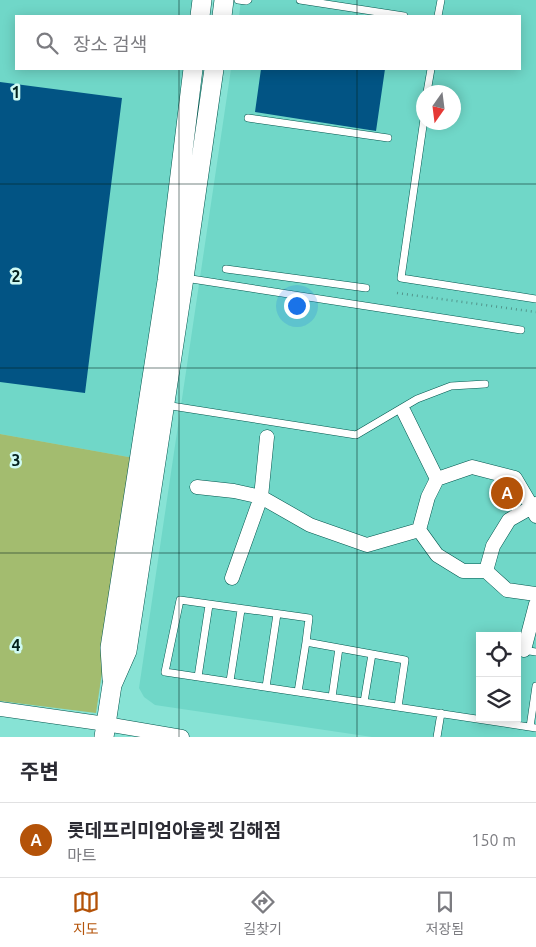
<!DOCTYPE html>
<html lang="ko">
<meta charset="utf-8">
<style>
body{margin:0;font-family:Ubuntu,"Noto Sans KR",sans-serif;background:#f2f2f3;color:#2b2b33}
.controls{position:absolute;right:15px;bottom:15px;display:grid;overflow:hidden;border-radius:0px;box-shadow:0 2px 12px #0003}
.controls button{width:45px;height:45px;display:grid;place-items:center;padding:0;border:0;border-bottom:1px solid #e1e1e2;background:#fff;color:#2b2b33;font:25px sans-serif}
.compass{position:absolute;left:416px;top:85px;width:45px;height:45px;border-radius:50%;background:#fff;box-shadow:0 2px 12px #0003;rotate:194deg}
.you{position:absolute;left:296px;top:305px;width:18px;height:18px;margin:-12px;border:4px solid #fff;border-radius:50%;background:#1a73e8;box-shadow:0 0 0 8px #1a73e833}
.badge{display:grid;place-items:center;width:32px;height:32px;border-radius:50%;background:#b45309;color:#fff;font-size:16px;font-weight:700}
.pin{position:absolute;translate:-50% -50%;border:2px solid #fff;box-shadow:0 1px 5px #0006}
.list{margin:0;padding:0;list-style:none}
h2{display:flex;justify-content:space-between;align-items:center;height:65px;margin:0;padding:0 20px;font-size:21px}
h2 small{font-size:16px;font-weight:400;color:#7c7c81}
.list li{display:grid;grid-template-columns:32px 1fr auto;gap:15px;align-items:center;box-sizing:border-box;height:75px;padding:0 20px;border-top:1px solid #e1e1e2}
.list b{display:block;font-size:19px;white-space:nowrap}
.list p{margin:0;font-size:16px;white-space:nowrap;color:#7c7c81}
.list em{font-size:16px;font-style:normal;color:#7c7c81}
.icon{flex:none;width:28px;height:28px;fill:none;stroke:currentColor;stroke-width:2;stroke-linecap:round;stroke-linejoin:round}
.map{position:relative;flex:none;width:536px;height:737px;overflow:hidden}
.search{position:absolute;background:#fff;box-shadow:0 2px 12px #0003;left:15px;right:15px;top:15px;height:55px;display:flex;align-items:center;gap:12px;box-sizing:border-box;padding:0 18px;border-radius:0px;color:#7c7c81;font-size:19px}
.sheet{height:140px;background:#fff}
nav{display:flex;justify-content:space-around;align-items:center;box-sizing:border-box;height:70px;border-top:1px solid #e1e1e2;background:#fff;font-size:14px;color:#7c7c81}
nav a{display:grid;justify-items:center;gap:2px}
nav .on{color:#b45309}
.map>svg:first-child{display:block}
.built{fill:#70d7c8;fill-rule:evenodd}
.green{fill:#a3bc6f}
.building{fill:#025484}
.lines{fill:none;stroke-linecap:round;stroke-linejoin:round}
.lane-casing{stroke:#00564d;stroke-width:8}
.street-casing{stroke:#00564d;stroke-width:15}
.secondary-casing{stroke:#00564d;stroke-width:20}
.path{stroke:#52968c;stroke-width:2.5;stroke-dasharray:1 4;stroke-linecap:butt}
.lane{stroke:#fff;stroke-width:7}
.street{stroke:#fff;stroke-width:14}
.secondary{stroke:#fff;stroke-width:19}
.grid{fill:none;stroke:#03211d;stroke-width:1;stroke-opacity:0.55}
.grid-label{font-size:16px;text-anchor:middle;font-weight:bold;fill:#03211d;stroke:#cffaf3;stroke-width:5;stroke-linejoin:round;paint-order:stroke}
</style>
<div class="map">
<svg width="536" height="737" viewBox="0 0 536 737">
<rect width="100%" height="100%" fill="#87e3d5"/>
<path class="built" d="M0,0H203L200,16H16V69H192L134,458L0,434Z
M241,0H536V737H372L155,705L144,697L139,688L231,69H520V16H239ZM424,92H454V122H424ZM480,636H517V718H480Z"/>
<path class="green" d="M0,434L134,458L96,713L0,701Z"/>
<path class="building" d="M261,69H385L376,131L255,112Z
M0,82L122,98L85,393L0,382Z"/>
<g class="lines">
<defs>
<path id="lane" d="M238,0L246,1L248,0
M300,0L404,16
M438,16L441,0
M427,92L431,69
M248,118L388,138
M424,119L401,278L536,299
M226,269L366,288
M185,278L521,330
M165,405L356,435L417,399L451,386L485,384
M517,649L536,652
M198,677L209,605
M230,681L241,610
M266,687L277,614
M298,692L306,642
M332,697L339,648
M364,702L372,654
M398,707L405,660L306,642L309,618L180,600L165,672L536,728
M530,727L536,686
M437,737L441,713"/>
<path id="street" d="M404,412L437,479
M197,487L234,491L261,497L310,525L367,545L419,530L428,497L437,479L472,467L515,478L532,507L536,504
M419,530L437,555L463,571H486L493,546L509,520L532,507L536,516
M486,571L507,590L536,594
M232,578L261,497L267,437
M524,650L536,604
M0,709L106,724L182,737"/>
<path id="secondary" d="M200,16L202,0
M222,16L224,0
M112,679L110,648L167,281L193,69
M104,737L112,685L127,651L184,278L214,69"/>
</defs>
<use href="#lane" class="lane-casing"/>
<use href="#street" class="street-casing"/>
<use href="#secondary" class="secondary-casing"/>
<path class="path" d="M397,293L536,312"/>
<use href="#lane" class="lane"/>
<use href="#street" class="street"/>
<use href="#secondary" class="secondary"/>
</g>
<path class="grid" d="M179,0V16M357,0V16M179,69V737M357,69V737M0,184H536M0,368H536M0,553H536"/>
<g class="grid-label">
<text x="16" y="98">1</text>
<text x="16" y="282">2</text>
<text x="16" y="466">3</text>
<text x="16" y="651">4</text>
</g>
</svg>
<div class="controls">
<button><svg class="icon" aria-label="locate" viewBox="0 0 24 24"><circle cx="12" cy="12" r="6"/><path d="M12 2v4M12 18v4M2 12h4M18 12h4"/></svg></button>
<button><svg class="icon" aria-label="layers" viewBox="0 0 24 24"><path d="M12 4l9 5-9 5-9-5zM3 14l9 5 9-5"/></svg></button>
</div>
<svg class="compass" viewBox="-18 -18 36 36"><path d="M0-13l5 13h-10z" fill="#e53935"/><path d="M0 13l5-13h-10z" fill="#7c7c81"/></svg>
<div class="you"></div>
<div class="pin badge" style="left:507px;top:493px">A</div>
<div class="search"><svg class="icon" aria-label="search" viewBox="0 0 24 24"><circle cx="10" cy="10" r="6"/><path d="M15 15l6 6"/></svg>장소 검색</div>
</div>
<section class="sheet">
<h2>주변<small></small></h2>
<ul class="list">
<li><span class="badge">A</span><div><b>롯데프리미엄아울렛 김해점</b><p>마트</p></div><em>150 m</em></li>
</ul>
</section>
<nav>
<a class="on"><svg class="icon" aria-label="map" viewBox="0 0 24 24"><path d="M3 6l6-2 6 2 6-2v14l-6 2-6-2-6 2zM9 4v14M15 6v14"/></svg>지도</a>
<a><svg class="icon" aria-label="directions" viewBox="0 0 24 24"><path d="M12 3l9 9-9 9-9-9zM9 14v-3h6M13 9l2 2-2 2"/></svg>길찾기</a>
<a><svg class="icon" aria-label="saved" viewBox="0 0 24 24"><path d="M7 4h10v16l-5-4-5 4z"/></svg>저장됨</a>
</nav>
